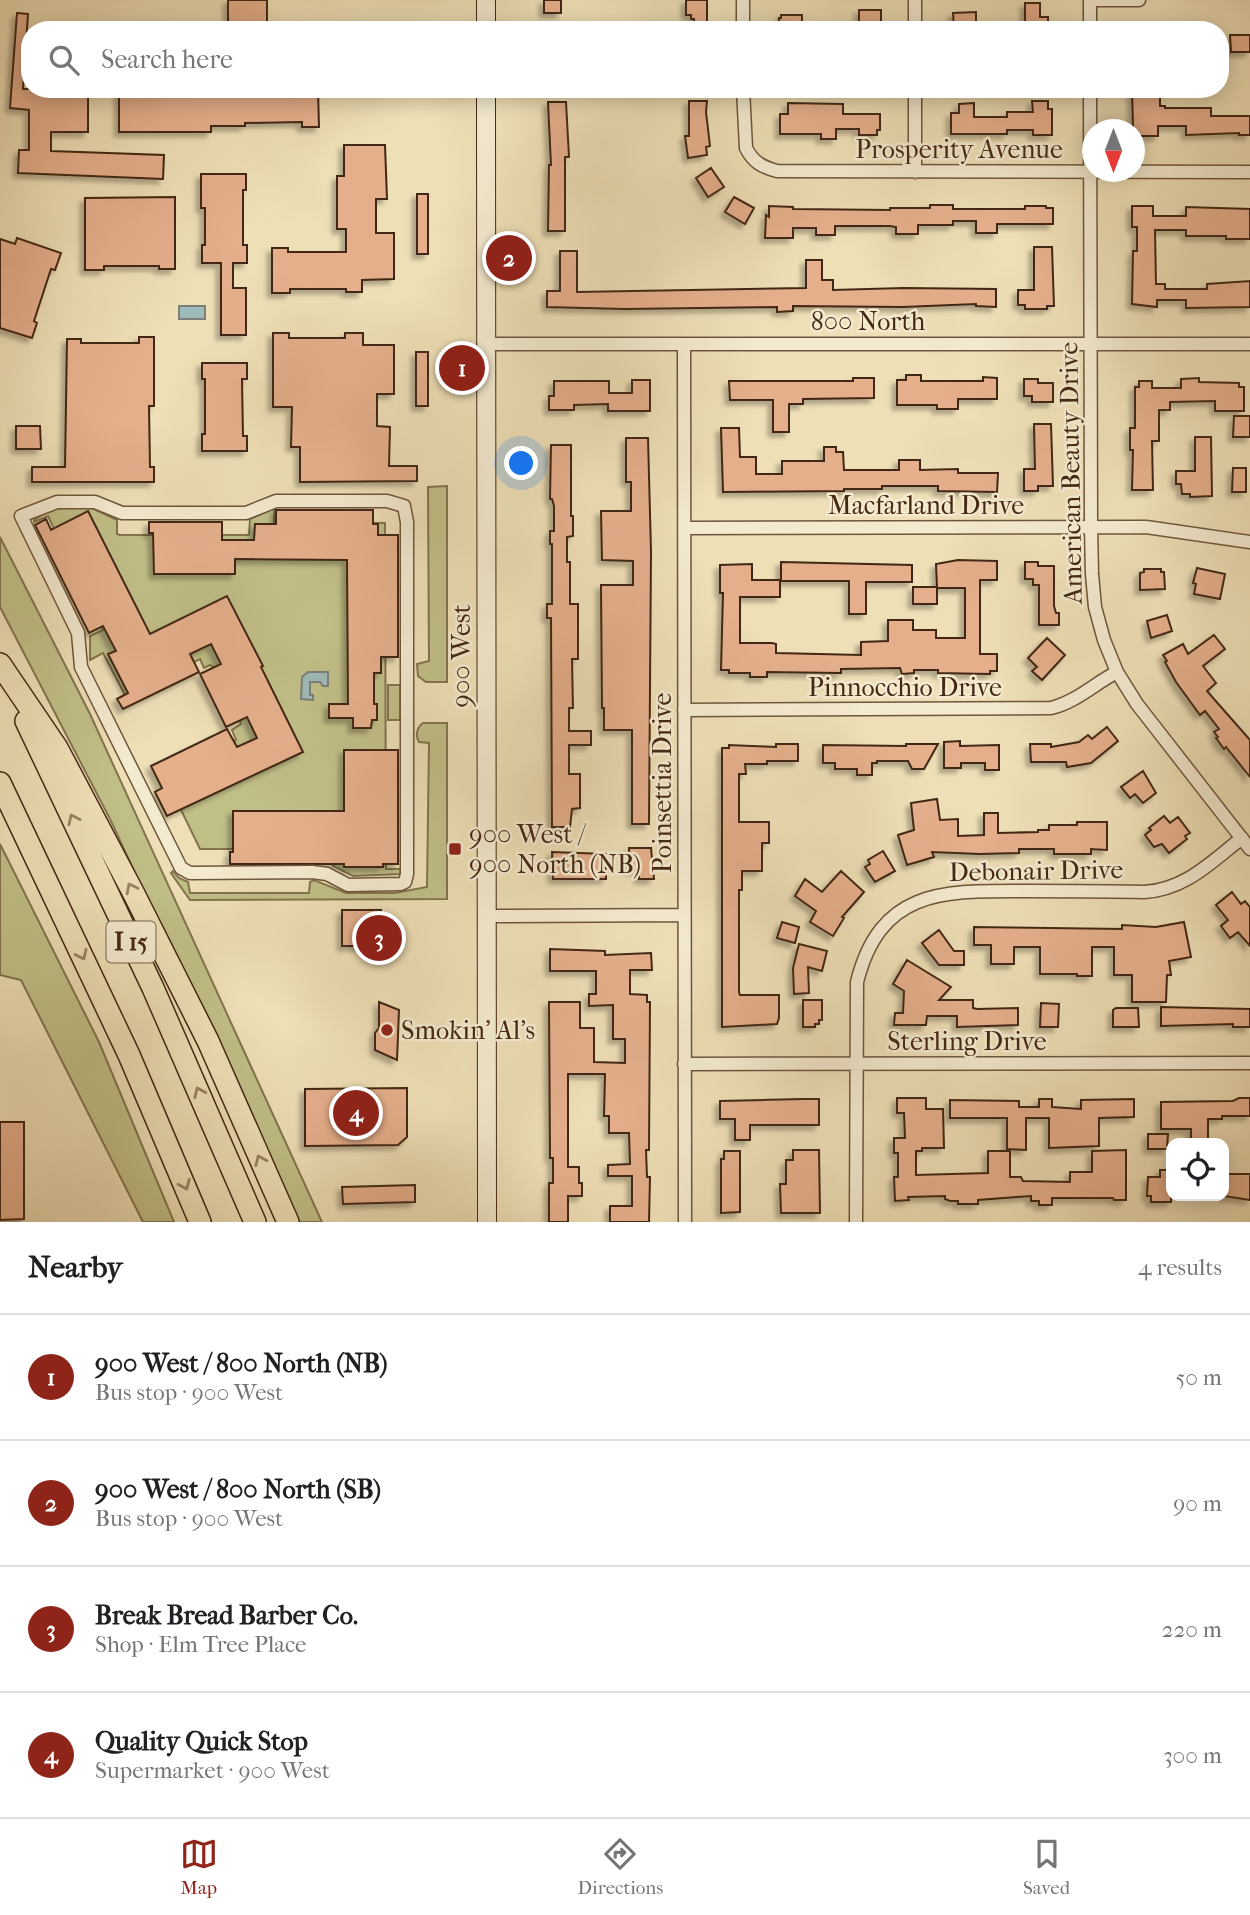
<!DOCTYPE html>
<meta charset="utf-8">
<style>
body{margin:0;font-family:"IM FELL French Canon",serif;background:#f6f6f6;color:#202124}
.controls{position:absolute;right:21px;bottom:21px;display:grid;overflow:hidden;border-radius:14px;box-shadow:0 4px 18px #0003}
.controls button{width:63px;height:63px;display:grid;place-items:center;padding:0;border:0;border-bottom:2px solid #e0e0e0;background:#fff;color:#202124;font:35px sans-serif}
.compass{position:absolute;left:1082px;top:119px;width:63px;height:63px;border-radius:50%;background:#fff;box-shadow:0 4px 18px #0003;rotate:180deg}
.you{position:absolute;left:522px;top:464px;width:24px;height:24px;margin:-18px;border:5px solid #fff;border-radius:50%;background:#1a73e8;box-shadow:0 0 0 10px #1a73e833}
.badge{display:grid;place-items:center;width:46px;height:46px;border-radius:50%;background:#8f2418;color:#fff;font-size:23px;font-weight:700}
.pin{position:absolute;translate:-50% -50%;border:4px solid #fff;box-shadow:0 2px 7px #0006}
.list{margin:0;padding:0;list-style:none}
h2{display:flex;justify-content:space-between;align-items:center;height:91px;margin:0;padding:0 28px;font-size:30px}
h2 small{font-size:23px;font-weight:400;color:#757577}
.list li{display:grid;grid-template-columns:46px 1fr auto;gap:21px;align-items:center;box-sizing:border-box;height:126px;padding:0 28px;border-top:2px solid #e0e0e0}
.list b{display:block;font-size:26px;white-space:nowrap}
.list p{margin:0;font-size:23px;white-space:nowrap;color:#757577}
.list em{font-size:23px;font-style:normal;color:#757577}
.icon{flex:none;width:38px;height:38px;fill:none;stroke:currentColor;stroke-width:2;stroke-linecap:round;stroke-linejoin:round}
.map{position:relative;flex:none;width:1250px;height:1222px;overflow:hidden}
.search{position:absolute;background:#fff;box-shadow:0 4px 18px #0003;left:21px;right:21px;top:21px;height:77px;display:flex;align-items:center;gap:18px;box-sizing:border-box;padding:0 24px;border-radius:28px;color:#757577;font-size:26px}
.sheet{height:595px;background:#fff}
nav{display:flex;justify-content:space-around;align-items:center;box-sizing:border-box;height:98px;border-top:2px solid #e0e0e0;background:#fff;font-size:19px;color:#757577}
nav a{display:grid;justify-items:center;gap:4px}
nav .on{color:#8f2418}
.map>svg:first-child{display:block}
.green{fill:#c1bf88;stroke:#82744d;stroke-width:2}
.water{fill:#9fbaba;stroke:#7a8077;stroke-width:2}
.building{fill:#e5af8c;stroke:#432812;stroke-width:2;filter:url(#shadow)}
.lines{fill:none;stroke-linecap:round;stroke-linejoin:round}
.minor-casing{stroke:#6e563b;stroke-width:15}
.secondary-casing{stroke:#432812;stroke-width:20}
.motorway-casing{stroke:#432812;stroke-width:24}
.minor{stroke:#f4ead0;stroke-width:12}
.secondary{stroke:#f4ead0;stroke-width:18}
.motorway{stroke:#eedfb6;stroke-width:21}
.oneway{stroke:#988464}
.poi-dot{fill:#8f2418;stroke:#f4ead0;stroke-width:2.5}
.labels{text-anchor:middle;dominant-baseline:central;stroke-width:5;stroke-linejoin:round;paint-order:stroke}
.shield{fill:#f4ead0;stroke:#78624b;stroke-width:2}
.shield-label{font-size:24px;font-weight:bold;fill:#432812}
.street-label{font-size:26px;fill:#432812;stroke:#f4ead0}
.poi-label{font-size:26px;fill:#432812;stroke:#f4ead0;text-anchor:start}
</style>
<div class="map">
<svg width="1250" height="1222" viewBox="0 0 1250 1222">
<defs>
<filter id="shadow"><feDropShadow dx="-4.5" dy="4.5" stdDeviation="2" flood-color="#0004"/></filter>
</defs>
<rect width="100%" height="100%" fill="#eedfb6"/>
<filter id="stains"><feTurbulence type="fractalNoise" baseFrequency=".00286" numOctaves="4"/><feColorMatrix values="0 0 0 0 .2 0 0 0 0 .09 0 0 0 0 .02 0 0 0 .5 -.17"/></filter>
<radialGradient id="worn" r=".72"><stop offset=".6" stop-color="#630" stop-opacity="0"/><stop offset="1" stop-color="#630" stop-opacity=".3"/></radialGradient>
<path class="green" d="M447,486V682H426L418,676L417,664L429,661L428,487Z
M62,508H92L117,520V534L120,535H249L250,519L274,508V522L385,523L386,869H401L400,874L353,876L333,866V849H200L165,777L236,740L232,730L241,724L213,667L210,665L204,668L200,659L125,695L103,653L90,660V636L103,630L48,516L34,522V520L49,510Z
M0,537L90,714L322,1222H297L111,821L0,607Z
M388,685H400V720H388Z
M423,723H447V899L190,900L171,873L173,871L179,878L188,882L190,893H309L310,882L314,880L346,893H395L427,887L429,743L419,742C415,736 417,727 423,723Z
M0,844L99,1042L174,1222H143L21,980L0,975Z"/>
<path class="water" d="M179,306H205V319H179Z
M308,672H328V686H323L320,682H310V695H313V700L301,699L302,677Z"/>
<path class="building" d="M228,0H267V30H228Z
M544,0H561V13H544Z
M686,0H707V30H694V19H691V15H686Z
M1025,3H1040V17H1048V30H1025Z
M859,10H881V23H877V30H859Z
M976,12V30H954L953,13Z
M17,13L28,14L23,89H83V96H88V132H51V151L164,155L163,179L18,173L19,150H29V110L10,108Z
M781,15H802V30H779V18H781Z
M1230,35H1250V52H1231Z
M119,89H318L319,127H302V122L245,123V126H211V132H119Z
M1132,89H1160V106H1165V108H1211V116H1250V135H1239V133L1186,135V126H1158V136H1138V133H1135L1133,128Z
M689,101H707L706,112L710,146L706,147L707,155L688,158L685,136H689Z
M1032,101H1048V109H1052V135H1033V130H1007V134H951V113H959V104L974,103V117H1007V112H1033Z
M548,102H566L569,157H565V231H548L549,165H551Z
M788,103L843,104V114H880V130H877V135H859V129H836V139H821V134H780V114H788Z
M344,145H385L387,199H376V233H394V279L362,280V292H346V289H290V293H272V248H288V252H346V229H337V176H344Z
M711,168L724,187L708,197L696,178Z
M201,174H246V190H243V245H247V263H233V288H246V335H221V263H202V245H205V208H201Z
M417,194H428V254H417Z
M175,197V269H159V266H104V270H85V198Z
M734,197L754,208L745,224L725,212Z
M930,205H953V209H1025V206H1046V208H1053V224H997V233H976V221H953V225H918V234H896V227L890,226H835V235H816V228H793V238H765L766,215L769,217V206L793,207V209L890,210V208H930Z
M1132,206H1153V216H1186V207L1250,209V239H1226V236H1186V230H1155L1156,284H1165V289H1207V284L1250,281V307L1186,308V300H1157V307L1132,304L1133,251H1137V227H1132Z
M17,238L61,253L55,270L51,269L34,321L37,323L32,338L0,328V239L15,244Z
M1034,247H1052L1054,306H1047V309H1025V305H1018V290H1034Z
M560,251H577V292L806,288V260H822V280H833V290L904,288L996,289V307L976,306V304L902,307L793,306V311L777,312V307L625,309L547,307V291H560Z
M273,333H289V338H345V333H363V345H394V394H377V426L390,427L389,466H417V481L300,482V447H291L292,407H273Z
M139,337H154V406H149L150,467H154V482H32V467H65L67,339H81V343H139Z
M416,352H428V406H416Z
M202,363H247V379H242L243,436H247V451H202V434H205V379H202Z
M906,375H921V381H983V377L997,378V399H958V409H937V405H897V380H906Z
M853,378H874V398L803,399V404H789V432H773V400H730L729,381H853Z
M1199,378V382L1239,383V387H1244V411H1215V401L1170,402V410H1159V441H1152L1153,490H1132L1133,450H1130V428H1135V387H1139V381H1152V388H1181V379Z
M1024,379H1038V383H1053V402H1032V396H1024Z
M632,380H650V411H608V404L574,405V410H549V396H554V381H609V393H632Z
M1234,416H1250V437H1233Z
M1034,424H1051L1053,486H1038V491H1024V469H1035Z
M16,426H40L41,449H16Z
M721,428H739L740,457H756V474H782V461H824V447H836V452H843L844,470H899V460H920V470L958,469V473H998L997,492L938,491V486H882V489H844V491L723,492Z
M1195,437H1211L1212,496L1190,497V494H1182L1181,484H1176V471H1195Z
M626,438H648L651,551L649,824H632V730H604V708H602L601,585H633V561L602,560L601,511H631V482H626Z
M551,445H571V516H573V536L567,537V562H570V604H578V659H572L573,708H569V731H591V745H569V774H580V808L572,809L570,827H552L551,618H547V604H552V544H550V531H554V506L552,499H550Z
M1233,468H1246V492H1232Z
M276,510H373V524H378V535H398V657H381V673H374V704H377V720H372L371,728H353V718H329V704H348L347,560L235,559V574H154L153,533H149V522H222V540H254L255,524H276Z
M88,511L150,634L227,596L263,666L261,667L303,752L167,816L155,792L162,788L151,766L227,729L237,747L257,738L247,717L226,727L200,674L221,664L211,644L190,654L199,672L123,709L117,699L128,693L108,654L116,651L103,626L89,633L35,525L46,519L51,530Z
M958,560L997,561V580H980V654H997V671H990V674L938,673V670H914V673L902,674L900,668L841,669V673L767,672V677H750V673H729V670H721L723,593H720V565L752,564V580H780V597H740V643H772L776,644V653L861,655V642L888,641V620H913V630H936V638H965V588H937V604H913V587H937L936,564Z
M781,562L912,565V582H866V614H849V581H781Z
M1025,562H1038V566H1054V606L1056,613H1059V625H1039V585H1033V579H1025Z
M1197,568L1225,574L1220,599L1194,594L1196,584L1193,583Z
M1144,569H1161V572H1164L1165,589L1140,590V573L1144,572Z
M1167,615L1172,631L1151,638L1147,621Z
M1214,635L1225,649L1203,666L1216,683L1207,691L1250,740V777L1226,747L1224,749L1216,738L1218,737L1214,732L1219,729L1205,711L1200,715L1176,682L1165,662L1167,661L1163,655L1183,644L1188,654Z
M1047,638L1065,655L1042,680L1032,671L1037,667L1028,658Z
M1107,727L1118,741L1091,763L1067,767L1066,762H1031L1030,744H1051V747L1079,742L1088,735L1092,739Z
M960,741V746L999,745V770H985V763H961V768H944V742Z
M776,744H798V761H767V764H745L746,774H739V822H769V843H762V871H742V890H739V992L740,995H779V1018L777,1024L722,1027V748H729V745L776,747Z
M906,744H938L924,769H912L908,761H877V763H872V775H857V769H835V763H823V745L906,746Z
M344,750H398V864H383V867H344V864H230V852H233V811H344Z
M1143,771L1156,793L1143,803L1135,794L1130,798L1121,787Z
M937,799L940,820L958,819V836L984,835V813H998V833L1038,832V830H1049V825H1077V822H1107V850L1091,849V854H1054V849H1019V853L980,854L932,852L934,857L907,865L898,835L914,830L911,803Z
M1164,816L1170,823L1178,817L1190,833L1185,836L1187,839L1169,853L1162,844L1154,847L1145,835L1151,830L1149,828Z
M629,848H651L654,879H639V870H629Z
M883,851L895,871L875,882L865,867L870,864L868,860Z
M552,852L606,854V879H553Z
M841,871L864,892L842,917L844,918L833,936L810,922L816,911L795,896L805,879L822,892Z
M1232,892L1241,904L1245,901L1250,907V946L1238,932L1230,938L1221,926L1228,920L1216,905Z
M342,910H381V946H342Z
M782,922L799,927L795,943L777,938Z
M1184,922L1191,957L1169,961L1171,975H1167L1166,1002H1132V975H1114V947H1092V976H1077V974H1040V947H1014V964H991V945H974V927L1122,929V925L1156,927Z
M939,930L954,951H964V965H939L922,943Z
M799,944L827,951L822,971L808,967L809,993L794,994L793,968Z
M550,949L605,951V955L651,953L652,970H630V994L647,995V1002H650L649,1150H646L647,1177H650L649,1222H610V1206H632V1176H608V1165L630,1164L629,1133H609V1116H604L605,1074H568V1167H579V1183H582V1196H568V1222H549V1183H553V1158H550L549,1002H580V1028H594V1062L625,1063V1039H613V1005L589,1006V994H596V971H550Z
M907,960L951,987L939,1000H973V1008L977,1009L1018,1008V1025L957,1027V1016H927L926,1025H894L895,1013H903L904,991L893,984Z
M803,1000H822V1020H819V1024H815V1027H803Z
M379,1002L399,1010L397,1060L375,1050V1033L379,1028Z
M1041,1003L1059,1004L1058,1027H1040Z
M1161,1007L1250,1009V1027H1233V1024L1161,1026Z
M1116,1008H1138L1139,1027H1113V1010Z
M407,1088V1137L398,1145L305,1146V1089Z
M897,1098H926V1109H943L944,1148H922V1151H916V1175L988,1173V1151H1010V1177H1021L1023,1181L1070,1182V1172H1092V1151L1126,1150V1200H1114L1113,1198H1052V1205H1039V1201H1031V1196L978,1200V1204H958V1201H950L945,1199V1196L908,1197L909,1200L895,1201L894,1177H898V1153H894V1138H905L904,1113H897Z
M1239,1098H1250V1116H1222V1119H1208V1140H1191V1129H1161V1102L1233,1101Z
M803,1099H819V1125H750V1140H735V1119H720V1101Z
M1039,1099H1052V1107L1081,1109V1100L1134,1099V1117L1099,1118V1146L1049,1148V1118H1026V1150L1007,1149V1118H950V1100L1019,1101V1107H1039Z
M0,1122H24V1219L0,1220Z
M1148,1134H1168L1167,1149H1148Z
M793,1150H819L820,1213H781L780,1184H786V1160H793Z
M724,1151H740V1212L721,1213V1159H724Z
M1160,1170H1171V1202H1151V1196H1147L1148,1177H1160Z
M1224,1174H1250V1200L1224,1196Z
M415,1185V1202L343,1204L342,1187Z"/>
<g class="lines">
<defs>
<path id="minor" d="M743,0V30
M915,0V30
M1090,0H1139
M1090,30V0
M743,89L746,148C753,162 762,167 777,171L1250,172
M915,89V172
M1090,89L1091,527L1092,574L1095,607L1104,640L1117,672L1137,704L1250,849
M487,344H1250
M684,344L685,1222
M276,501H387L404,506L407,522V874L405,882L401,884L348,885L327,874L312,872L190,873L181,868L81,667L78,633L21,516L57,502H95L122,513H246Z
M684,528L1146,527L1250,542
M684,710L1051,708C1076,702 1094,684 1117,672
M487,916L684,915
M684,1064L1250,1063
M856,1222L857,982C881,887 946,891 1026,891C1065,891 1105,891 1144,892C1185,890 1211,862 1242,838"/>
<path id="secondary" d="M486,30V0
M486,89L487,1222"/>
<path id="motorway" d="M0,664L57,748L134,894L208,1041L288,1222
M26,721L153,988L255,1222
M0,783L129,1055L200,1222"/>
</defs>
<use href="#minor" class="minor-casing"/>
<use href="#secondary" class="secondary-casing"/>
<use href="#motorway" class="motorway-casing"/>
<use href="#minor" class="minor"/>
<use href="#secondary" class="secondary"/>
<use href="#motorway" class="motorway"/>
</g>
<defs><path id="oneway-chevron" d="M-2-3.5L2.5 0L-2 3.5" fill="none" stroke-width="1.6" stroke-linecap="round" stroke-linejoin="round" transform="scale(1.75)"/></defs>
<g class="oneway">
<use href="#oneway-chevron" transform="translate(73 819) rotate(-115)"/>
<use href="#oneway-chevron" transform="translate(131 888) rotate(-117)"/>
<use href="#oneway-chevron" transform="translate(82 955) rotate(65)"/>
<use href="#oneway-chevron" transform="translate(199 1092) rotate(-114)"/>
<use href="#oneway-chevron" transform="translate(260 1160) rotate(-114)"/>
<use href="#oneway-chevron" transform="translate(185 1185) rotate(67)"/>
</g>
<g class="poi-dot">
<rect x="448" y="842" width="14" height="14" rx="3.5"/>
<circle cx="387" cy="1030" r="7"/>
</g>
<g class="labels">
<rect class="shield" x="106.5" y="921.5" width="49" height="41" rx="5"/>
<g class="shield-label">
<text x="131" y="942">I 15</text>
</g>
<g class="street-label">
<text x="959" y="149">Prosperity Avenue</text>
<text x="868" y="321">800 North</text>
<text transform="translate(1071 473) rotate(-91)">American Beauty Drive</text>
<text x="926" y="505">Macfarland Drive</text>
<text transform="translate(461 656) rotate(-90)">900 West</text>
<text x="905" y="687">Pinnocchio Drive</text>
<text transform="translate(662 783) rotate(-90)">Poinsettia Drive</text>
<text transform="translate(1036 871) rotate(-1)">Debonair Drive</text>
<text x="967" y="1041">Sterling Drive</text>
</g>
<g class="poi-label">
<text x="469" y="834">900 West /<tspan x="469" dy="30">900 North (NB)</tspan></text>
<text x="401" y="1030">Smokin' Al's</text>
</g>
</g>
<rect width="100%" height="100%" filter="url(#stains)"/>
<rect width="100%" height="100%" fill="url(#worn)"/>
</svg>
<div class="controls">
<button><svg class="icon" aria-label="locate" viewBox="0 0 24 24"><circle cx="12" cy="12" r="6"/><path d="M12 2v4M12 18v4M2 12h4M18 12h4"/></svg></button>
</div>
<svg class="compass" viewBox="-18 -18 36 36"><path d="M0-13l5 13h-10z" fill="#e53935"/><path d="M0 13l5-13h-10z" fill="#757577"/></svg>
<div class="you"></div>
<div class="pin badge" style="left:462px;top:368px">1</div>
<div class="pin badge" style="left:509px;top:258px">2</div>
<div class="pin badge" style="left:379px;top:938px">3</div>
<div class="pin badge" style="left:356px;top:1113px">4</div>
<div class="search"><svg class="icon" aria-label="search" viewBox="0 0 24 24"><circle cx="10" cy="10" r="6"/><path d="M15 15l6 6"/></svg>Search here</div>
</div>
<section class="sheet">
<h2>Nearby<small>4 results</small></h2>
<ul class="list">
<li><span class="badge">1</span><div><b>900 West / 800 North (NB)</b><p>Bus stop · 900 West</p></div><em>50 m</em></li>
<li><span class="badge">2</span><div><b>900 West / 800 North (SB)</b><p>Bus stop · 900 West</p></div><em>90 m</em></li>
<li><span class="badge">3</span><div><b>Break Bread Barber Co.</b><p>Shop · Elm Tree Place</p></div><em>220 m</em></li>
<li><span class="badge">4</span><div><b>Quality Quick Stop</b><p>Supermarket · 900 West</p></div><em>300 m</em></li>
</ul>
</section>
<nav>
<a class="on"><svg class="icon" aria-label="map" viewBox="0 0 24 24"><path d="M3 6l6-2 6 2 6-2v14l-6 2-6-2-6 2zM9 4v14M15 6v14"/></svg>Map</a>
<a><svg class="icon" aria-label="directions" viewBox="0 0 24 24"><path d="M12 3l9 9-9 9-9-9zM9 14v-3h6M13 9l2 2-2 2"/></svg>Directions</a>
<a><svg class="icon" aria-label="saved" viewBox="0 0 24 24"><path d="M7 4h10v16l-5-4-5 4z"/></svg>Saved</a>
</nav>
